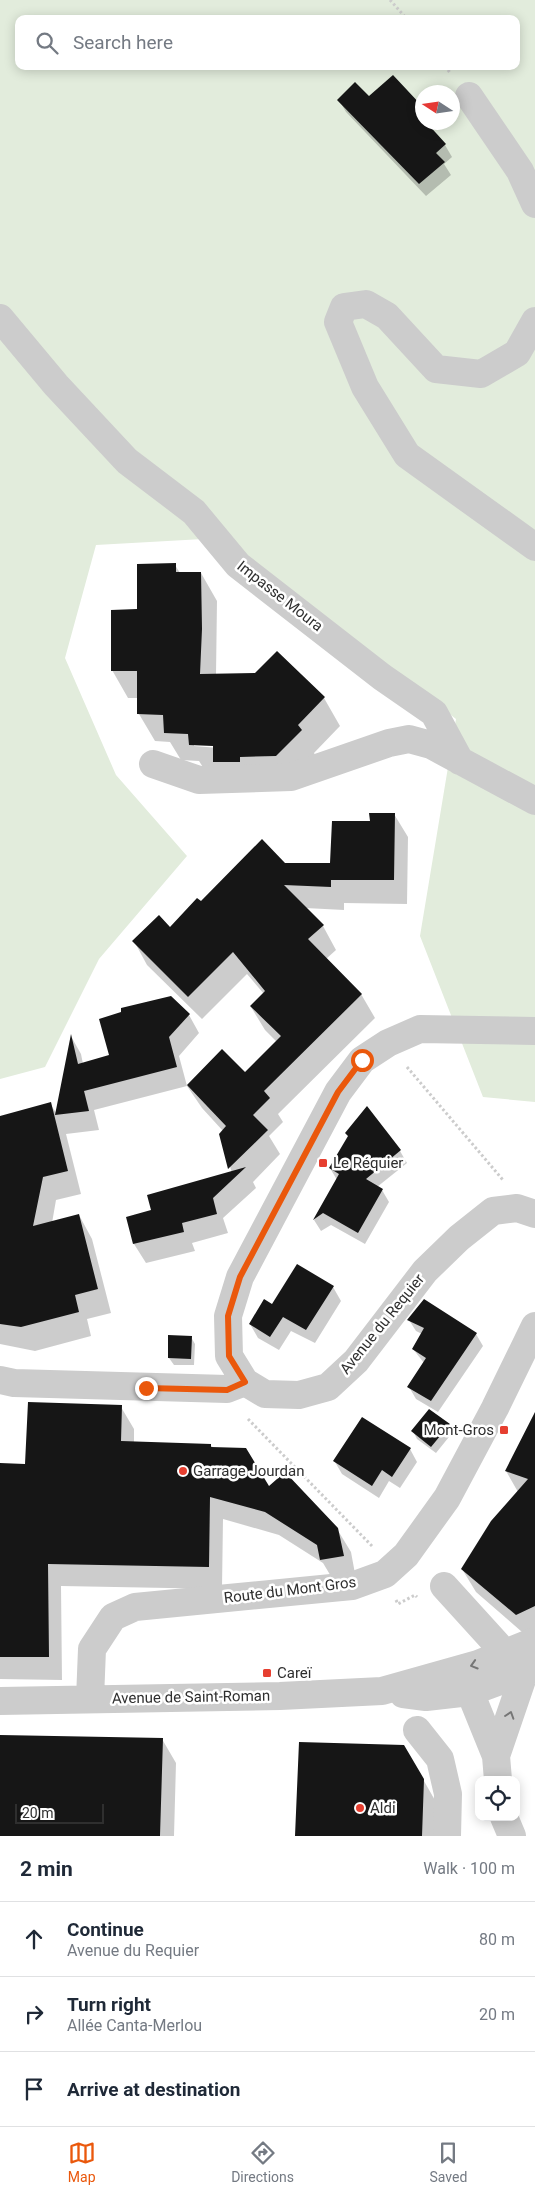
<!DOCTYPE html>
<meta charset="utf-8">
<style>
body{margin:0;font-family:Roboto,sans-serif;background:#f6f6f7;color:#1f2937}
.controls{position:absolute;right:15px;bottom:15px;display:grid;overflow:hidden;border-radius:10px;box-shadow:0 2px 12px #0003}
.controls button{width:45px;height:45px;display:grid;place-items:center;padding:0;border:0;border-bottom:1px solid #e0e1e3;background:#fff;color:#1f2937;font:25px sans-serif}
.compass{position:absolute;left:415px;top:85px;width:45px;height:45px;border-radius:50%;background:#fff;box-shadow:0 2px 12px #0003;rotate:282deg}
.scale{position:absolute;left:15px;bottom:12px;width:89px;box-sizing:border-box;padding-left:5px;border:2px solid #2f2f2f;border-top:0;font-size:14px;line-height:18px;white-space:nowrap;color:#2f2f2f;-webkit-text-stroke:4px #fff;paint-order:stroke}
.stop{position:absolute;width:15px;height:15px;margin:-11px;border:4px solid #ea580c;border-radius:50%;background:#fff}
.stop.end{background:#ea580c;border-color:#fff;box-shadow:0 1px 5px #0008}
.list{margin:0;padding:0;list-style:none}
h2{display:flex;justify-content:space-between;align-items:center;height:65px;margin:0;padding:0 20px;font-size:21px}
h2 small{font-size:16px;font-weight:400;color:#747a83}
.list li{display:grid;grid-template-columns:32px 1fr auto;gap:15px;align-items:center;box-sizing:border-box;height:75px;padding:0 20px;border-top:1px solid #e0e1e3}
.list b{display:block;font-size:19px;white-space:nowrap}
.list p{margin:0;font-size:16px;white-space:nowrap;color:#747a83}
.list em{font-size:16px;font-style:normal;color:#747a83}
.icon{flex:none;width:28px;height:28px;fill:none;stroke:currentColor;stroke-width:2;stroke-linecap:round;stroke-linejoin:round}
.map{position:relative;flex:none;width:535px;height:1836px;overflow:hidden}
.search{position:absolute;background:#fff;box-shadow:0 2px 12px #0003;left:15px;right:15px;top:15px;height:55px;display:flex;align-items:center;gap:12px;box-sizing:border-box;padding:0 18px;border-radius:10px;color:#747a83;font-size:19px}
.sheet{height:290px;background:#fff}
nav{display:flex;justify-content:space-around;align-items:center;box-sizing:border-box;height:70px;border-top:1px solid #e0e1e3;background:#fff;font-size:14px;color:#747a83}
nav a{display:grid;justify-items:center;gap:2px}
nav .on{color:#ea580c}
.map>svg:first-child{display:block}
.green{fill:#e2ecdc;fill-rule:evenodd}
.shadow{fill:#0003;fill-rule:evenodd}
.building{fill:#161616}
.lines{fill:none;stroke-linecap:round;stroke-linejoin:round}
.path{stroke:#ccc;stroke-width:3;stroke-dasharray:2.5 2.5;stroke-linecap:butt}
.minor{stroke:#ccc;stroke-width:28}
.oneway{stroke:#767676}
.route{stroke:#ea580c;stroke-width:6}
.poi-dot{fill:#e63f30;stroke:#fff;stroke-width:2}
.labels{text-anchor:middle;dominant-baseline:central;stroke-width:5;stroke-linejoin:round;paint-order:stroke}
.street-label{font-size:15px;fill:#2f2f2f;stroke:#fff}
.poi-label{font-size:15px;fill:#2f2f2f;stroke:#fff;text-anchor:start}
</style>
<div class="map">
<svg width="535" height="1836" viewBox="0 0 535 1836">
<rect width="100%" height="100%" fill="#fff"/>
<path class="green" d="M0,0H535V1102L483,1097L420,936L456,719L221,538L96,545L65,658L116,775L187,856L99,959L45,1067L0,1079ZM19,19H516V66H19ZM422,92H452V122H422Z"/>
<path class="shadow" d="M393,76L422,107V122H428L426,124L445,145L452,157L444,164L451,175L426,196L346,112L339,100L369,98Z
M175,565L180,573H201L217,601L216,675L324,698L340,726L314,753L317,758L255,790L206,772L199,761L181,760L170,742L155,741L139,714V698H128L112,670L138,610ZM194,744L219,745V748L194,746Z
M394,814L408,837L407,904L344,903V910L305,908L323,926L336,950L326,959L361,994L375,1018L278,1114L283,1122L269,1136L280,1154L253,1182L256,1188L223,1218L228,1233L192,1243L195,1251L146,1263L134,1244L128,1218L152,1211L232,1173L220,1134L223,1131L202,1108L187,1086L222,1051L245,1074L277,1042L265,1030L251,1007L264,994L247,974L202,1019L147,965L134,941L170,928L201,903L284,864L332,865L371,822Z
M189,1015L199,1033L179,1056L187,1086L94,1110L99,1130L66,1134L81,1194L56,1200L52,1223L79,1215L92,1239L111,1313L87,1319L91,1336L35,1351L0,1344V1118L50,1104L57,1114L72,1038L81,1054L83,1064L110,1056Z
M349,1137L400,1151L407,1163L377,1187L382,1190L389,1202L365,1244L331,1225L321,1231L314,1220L337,1180L330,1168Z
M333,1287L341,1301L315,1343L291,1331L279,1350L258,1338L250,1324L273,1306Z
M409,1320L476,1334L483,1346L438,1412L416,1399L409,1387L424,1363L413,1349L422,1334L416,1331Z
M191,1337L195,1344L194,1365H174L169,1358Z
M121,1407L134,1429V1443L210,1445L269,1488L337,1529L351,1552L356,1579L335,1583L323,1563L279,1535L223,1519L222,1589L61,1586L62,1680L0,1679V1465H26Z
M449,1425L453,1432L436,1453L417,1439L413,1431Z
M535,1425V1636L530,1639L476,1592L462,1569L518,1492L506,1471L523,1439Z
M410,1449L417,1462L400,1488L389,1481L379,1498L342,1474L335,1462Z
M0,1737L162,1739L176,1763L174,1836H0Z
M404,1746L436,1802L435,1836H297Z"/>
<path class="building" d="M393,75L422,106V122H426L446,144L436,153L445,162L419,184L337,100L355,82L369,96Z
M176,563V572H201L202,629L200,674L255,673L277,651L325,697L298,725L302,730L276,756L240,757V762H213V746L189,745L188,734L164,733L163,715L137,714V671H111V610L137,609V564Z
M369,813H395L394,880H331V887L284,885L324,925L308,939L362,994L264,1091L270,1098L253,1115L268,1130L228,1169L219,1134L226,1126L187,1085L222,1049L245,1072L281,1036L250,1006L265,991L233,952L188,997L132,941L159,915L170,927L197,898L201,901L262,839L285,863H330L332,821H370Z
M171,996L190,1014L169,1037L177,1067L84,1091L89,1111L55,1115L71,1034L78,1064L109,1055L99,1019L121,1012V1008Z
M51,1102L68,1171L43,1177L33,1226L79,1214L98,1289L75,1295L79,1312L21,1327L0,1324V1116Z
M367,1106L401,1150L366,1179L383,1189L358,1233L323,1213L313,1220L339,1174L329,1168L348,1136L345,1133Z
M246,1167L213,1198L217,1214L182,1223L184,1232L133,1244L126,1217L151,1210L147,1195Z
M297,1264L334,1286L306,1330L283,1317L270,1337L249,1324L264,1299L272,1304Z
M424,1299L477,1333L431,1401L407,1387L426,1358L412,1349L424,1328L407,1320Z
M168,1335L192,1336L191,1359L168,1358Z
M28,1402L122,1405L121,1441L211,1444V1447L246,1448L269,1486L285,1472L338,1528L344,1556L320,1560L317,1545L265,1512L210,1497L209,1567L48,1564L49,1657H0V1463L25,1464Z
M429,1409L450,1424L431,1447L411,1431Z
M535,1412V1606L516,1615L461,1569L491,1521L528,1479L505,1471Z
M362,1417L411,1448L392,1477L382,1470L372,1486L333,1461Z
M0,1735L163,1738L160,1836H0Z
M299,1742L404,1745L424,1779L422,1836H295Z"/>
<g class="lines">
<path class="path" d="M390,0L407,19
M445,66L451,74
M407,1067L503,1180
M248,1419L373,1547
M396,1600L398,1604L415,1595L417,1597"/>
<path class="minor" d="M469,96L520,171L535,204
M0,318L56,385L127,461L194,512L238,565L382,677L434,713L460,761
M535,321L517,353L481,374L436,369L387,316L366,304L344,307L338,322L365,387L407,455L535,547
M153,764L199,780L291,777L389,743L409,739L431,745L535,801
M535,1031L420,1029L388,1043L362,1060L338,1092L240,1277L228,1316L229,1356L245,1382L265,1394L299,1395L328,1387L356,1361L425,1271L459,1238L493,1211L517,1208L535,1214
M0,1380L14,1383L227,1389L245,1382
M444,1586L524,1674L496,1756
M453,1685L470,1692L496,1756L498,1780
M403,1694L426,1697L470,1692L535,1668
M90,1699L92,1649L113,1617L135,1607L352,1586L385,1574L406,1555L447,1498L495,1408L535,1326
M0,1701L280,1696L382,1691L478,1664L535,1641
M417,1730L440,1759L448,1794L447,1836
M504,1817L512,1836"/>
</g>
<defs><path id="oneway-chevron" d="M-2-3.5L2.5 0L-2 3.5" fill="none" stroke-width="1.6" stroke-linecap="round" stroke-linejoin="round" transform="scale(1.25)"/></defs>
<g class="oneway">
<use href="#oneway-chevron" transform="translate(474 1665) rotate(163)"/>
<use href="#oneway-chevron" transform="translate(510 1715) rotate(-72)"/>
</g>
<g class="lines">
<path class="route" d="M146,1388L227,1390L245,1382L229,1356L228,1316L240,1277L338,1092L362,1060"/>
</g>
<g class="poi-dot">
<rect x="318" y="1158" width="10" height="10" rx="2.5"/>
<rect x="499" y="1425" width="10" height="10" rx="2.5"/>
<circle cx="183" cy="1471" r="5"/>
<rect x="262" y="1668" width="10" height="10" rx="2.5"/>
<circle cx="360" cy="1808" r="5"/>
</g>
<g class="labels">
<g class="street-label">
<text transform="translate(280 596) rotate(38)">Impasse Moura</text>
<text transform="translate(382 1324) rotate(-51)">Avenue du Requier</text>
<text transform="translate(290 1590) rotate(-7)">Route du Mont Gros</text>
<text transform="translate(191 1697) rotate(-1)">Avenue de Saint-Roman</text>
</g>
<g class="poi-label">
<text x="333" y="1163">Le Réquier</text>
<text x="494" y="1430" text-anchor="end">Mont-Gros</text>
<text x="193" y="1471">Garrage Jourdan</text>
<text x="277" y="1673">Careï</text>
<text x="370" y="1808">Aldi</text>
</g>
</g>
</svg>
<div class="controls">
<button><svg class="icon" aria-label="locate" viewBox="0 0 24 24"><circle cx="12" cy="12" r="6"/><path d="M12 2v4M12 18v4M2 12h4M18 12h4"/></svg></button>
</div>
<svg class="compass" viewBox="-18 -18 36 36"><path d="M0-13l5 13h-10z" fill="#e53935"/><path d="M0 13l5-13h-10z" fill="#747a83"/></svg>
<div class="scale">20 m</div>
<div class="stop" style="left:362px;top:1060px"></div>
<div class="stop end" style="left:146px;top:1388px"></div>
<div class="search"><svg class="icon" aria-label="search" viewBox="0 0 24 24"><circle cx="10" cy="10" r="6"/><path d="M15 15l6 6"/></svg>Search here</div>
</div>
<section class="sheet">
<h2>2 min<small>Walk · 100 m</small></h2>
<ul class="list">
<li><svg class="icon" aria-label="ahead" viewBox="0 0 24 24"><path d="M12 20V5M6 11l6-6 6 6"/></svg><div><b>Continue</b><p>Avenue du Requier</p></div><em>80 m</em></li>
<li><svg class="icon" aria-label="right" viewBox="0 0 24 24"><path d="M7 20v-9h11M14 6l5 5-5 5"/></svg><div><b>Turn right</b><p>Allée Canta-Merlou</p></div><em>20 m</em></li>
<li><svg class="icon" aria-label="arrive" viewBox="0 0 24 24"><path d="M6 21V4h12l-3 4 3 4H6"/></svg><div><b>Arrive at destination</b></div></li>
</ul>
</section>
<nav>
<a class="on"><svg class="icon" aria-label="map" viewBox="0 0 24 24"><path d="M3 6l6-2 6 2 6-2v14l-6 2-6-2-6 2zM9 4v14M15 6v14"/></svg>Map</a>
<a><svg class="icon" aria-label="directions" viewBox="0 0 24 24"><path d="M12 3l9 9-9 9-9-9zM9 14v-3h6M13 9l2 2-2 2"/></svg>Directions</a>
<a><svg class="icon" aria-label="saved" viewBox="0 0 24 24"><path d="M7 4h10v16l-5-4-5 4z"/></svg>Saved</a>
</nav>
